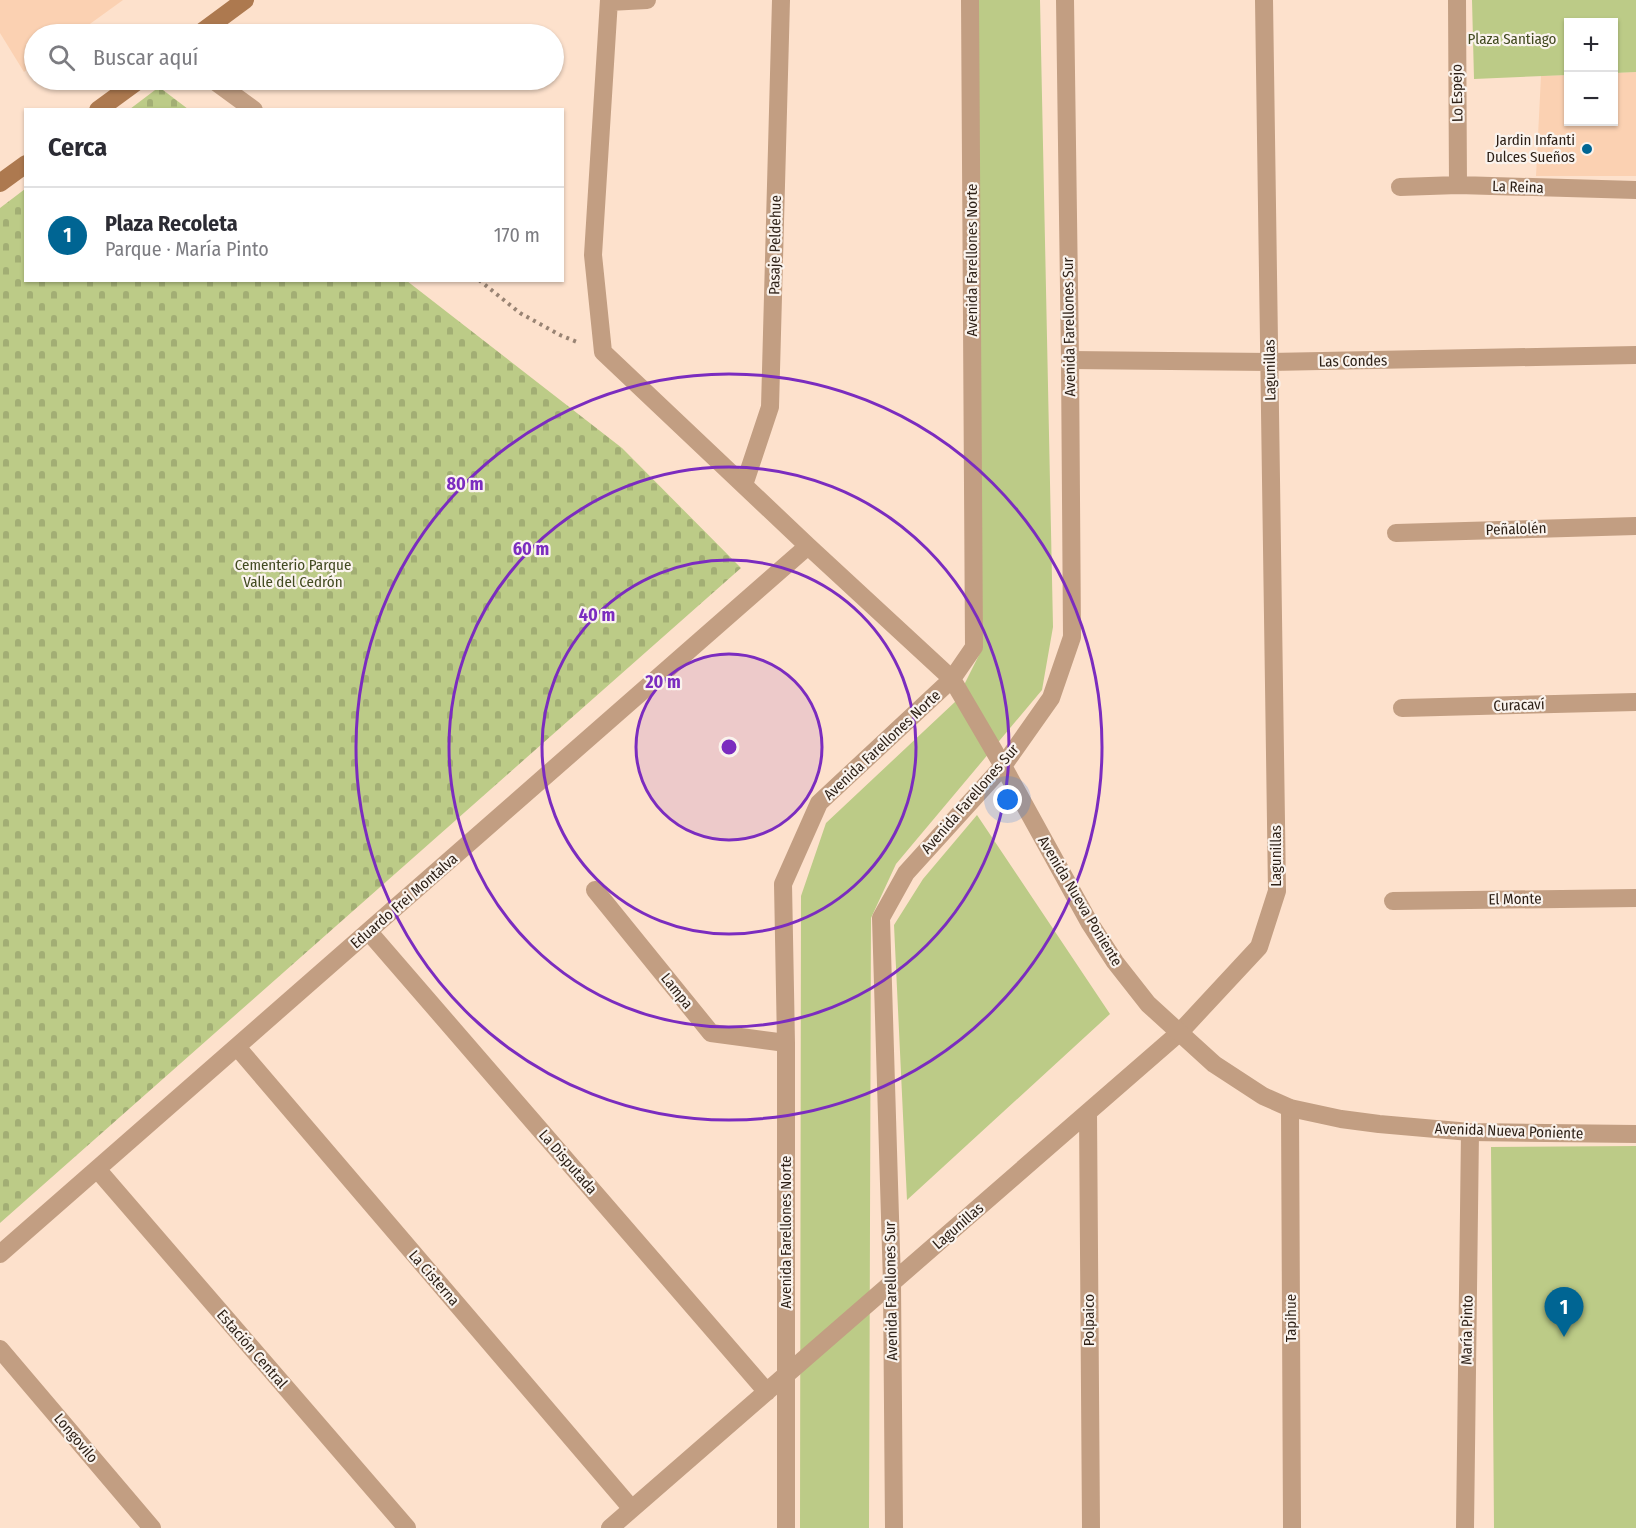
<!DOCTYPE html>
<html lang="es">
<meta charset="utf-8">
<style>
body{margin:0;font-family:"Fira Sans Condensed",sans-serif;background:#f2f2f3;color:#2b2b33}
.controls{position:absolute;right:18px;top:18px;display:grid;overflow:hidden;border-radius:0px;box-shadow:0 2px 4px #0004}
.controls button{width:54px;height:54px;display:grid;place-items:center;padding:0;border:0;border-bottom:2px solid #e1e1e2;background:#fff;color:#2b2b33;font:30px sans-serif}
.you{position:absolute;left:1008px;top:800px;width:21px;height:21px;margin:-15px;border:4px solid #fff;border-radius:50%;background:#1a73e8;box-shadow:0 0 0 9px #1a73e833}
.badge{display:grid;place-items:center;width:39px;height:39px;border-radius:50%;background:#006593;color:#fff;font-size:20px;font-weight:700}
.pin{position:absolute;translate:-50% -50px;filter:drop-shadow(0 2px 3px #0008)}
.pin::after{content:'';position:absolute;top:32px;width:21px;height:18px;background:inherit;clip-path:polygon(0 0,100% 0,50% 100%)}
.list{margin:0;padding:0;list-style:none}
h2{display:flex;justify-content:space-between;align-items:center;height:78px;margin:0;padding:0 24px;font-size:26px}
h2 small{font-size:20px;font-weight:400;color:#7c7c81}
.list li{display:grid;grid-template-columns:39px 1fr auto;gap:18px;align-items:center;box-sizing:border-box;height:96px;padding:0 24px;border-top:2px solid #e1e1e2}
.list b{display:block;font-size:22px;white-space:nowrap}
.list p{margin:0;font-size:20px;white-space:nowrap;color:#7c7c81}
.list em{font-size:20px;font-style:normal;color:#7c7c81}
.icon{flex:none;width:33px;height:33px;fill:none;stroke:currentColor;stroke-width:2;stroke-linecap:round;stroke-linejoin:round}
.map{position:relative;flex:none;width:1636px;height:1528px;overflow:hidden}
.search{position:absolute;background:#fff;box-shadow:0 2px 4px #0004;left:24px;top:24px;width:540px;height:66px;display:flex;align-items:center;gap:15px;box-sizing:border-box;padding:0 21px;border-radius:33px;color:#7c7c81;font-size:22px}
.panel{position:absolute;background:#fff;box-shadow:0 2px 4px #0004;left:24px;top:108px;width:540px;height:174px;border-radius:0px}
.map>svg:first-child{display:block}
.built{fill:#fbd1b2}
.green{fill:#bccb87}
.cemetery{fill:url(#cemetery-stones)}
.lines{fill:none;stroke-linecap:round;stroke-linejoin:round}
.path{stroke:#988373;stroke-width:4;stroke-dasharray:3 4.5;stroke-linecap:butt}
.minor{stroke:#c29e82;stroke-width:18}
.tertiary{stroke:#c29e82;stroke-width:18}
.secondary{stroke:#ad794f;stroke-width:18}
.ring{fill:none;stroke:#7b2cbf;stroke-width:3}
.poi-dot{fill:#006593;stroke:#faf3ed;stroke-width:2}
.labels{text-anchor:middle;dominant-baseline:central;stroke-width:4.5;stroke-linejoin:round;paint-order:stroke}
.park-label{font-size:15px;fill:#424a21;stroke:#faf3ed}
.street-label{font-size:15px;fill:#2c1f15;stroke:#faf3ed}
.poi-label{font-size:15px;fill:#2c1f15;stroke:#faf3ed;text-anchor:end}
.centre{fill:#7b2cbf;stroke:#faf3ed;stroke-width:3}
.ring-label{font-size:18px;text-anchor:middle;font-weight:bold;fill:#7b2cbf;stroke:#faf3ed;stroke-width:4.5;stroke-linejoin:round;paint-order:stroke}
</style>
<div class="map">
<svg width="1636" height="1528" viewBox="0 0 1636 1528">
<defs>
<pattern id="cemetery-stones" width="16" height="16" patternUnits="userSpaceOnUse" patternTransform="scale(1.5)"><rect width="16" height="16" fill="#bccb87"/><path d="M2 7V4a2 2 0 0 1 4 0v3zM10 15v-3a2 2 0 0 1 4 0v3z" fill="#a2ae74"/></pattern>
</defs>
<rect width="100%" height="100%" fill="#fde1cc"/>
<path class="built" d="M0,0H123L76,34H34V64L24,72L0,33Z
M1636,72V176H1536L1541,76L1568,75V122H1614V73Z"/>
<path class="green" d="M978,0H1040L1053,627L1042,690L896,864L871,918L869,1528H800L801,896L826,823L956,701L982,649Z
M1472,0H1636V72L1614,73V22H1568V75L1474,79Z
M977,815L1110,1014L907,1200L894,925L923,879Z
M1636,1146V1528H1494L1491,1147Z"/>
<path class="cemetery" d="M159,87L188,109H130Z
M25,189L26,280L407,281L622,448L741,568L0,1223V208Z"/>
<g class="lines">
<path class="path" d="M479,280L520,313L560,335L577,342"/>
<path class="minor" d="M609,0L593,255L603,352L808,546L952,679L1003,766L906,873L881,918L892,1283L894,1528
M1457,0L1458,185
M609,2L647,0
M213,80L254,110
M1400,187L1458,185L1636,190
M1070,360L1270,362L1636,355
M744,485L770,407L781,0
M1396,533L1636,526
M1402,708L1636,702
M595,890L711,1033L786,1043
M1393,901L1636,898
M369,932L767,1392
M237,1047L632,1509
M1290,1108L1292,1528
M1088,1112L1091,1528
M97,1169L407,1528
M0,1254L808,546
M0,1349L152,1528
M610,1528L1179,1033L1259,947L1277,891L1264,0
M786,1528V1043L783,884L819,803L952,679L974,647L970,0
M1465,1528L1470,1132"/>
<path class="tertiary" d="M1065,0L1070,360L1072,637L1051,698L1003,766L1089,922L1115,962L1148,1004L1214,1064L1263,1096L1290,1108L1341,1119L1379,1124L1470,1132L1636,1134"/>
<path class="secondary" d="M199,34L245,0
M98,110L139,80
M0,183L26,164"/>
</g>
<circle cx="729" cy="747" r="93" fill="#7b2cbf" fill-opacity=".12"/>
<g class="ring">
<circle cx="729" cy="747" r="93"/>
<circle cx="729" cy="747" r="187"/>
<circle cx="729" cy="747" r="280"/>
<circle cx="729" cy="747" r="373"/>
</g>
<circle class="poi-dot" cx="1587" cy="149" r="6"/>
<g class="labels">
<g class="park-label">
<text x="1512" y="39">Plaza Santiago</text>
<text x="293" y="565">Cementerio Parque<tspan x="293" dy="17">Valle del Cedrón</tspan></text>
</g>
<g class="street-label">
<text transform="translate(1457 93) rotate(-91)">Lo Espejo</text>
<text transform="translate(1518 187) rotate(2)">La Reina</text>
<text transform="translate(775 245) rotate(-89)">Pasaje Peldehue</text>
<text transform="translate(972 260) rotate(-90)">Avenida Farellones Norte</text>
<text transform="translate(1069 327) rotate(-91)">Avenida Farellones Sur</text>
<text transform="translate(1353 361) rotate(-1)">Las Condes</text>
<text transform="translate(1270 370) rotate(-91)">Lagunillas</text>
<text transform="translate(1516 529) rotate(-2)">Peñalolén</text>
<text transform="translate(1519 705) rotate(-2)">Curacaví</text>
<text transform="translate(882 745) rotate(-43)">Avenida Farellones Norte</text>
<text transform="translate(970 799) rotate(-49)">Avenida Farellones Sur</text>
<text transform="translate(1276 856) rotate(-90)">Lagunillas</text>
<text transform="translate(1515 899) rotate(-1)">El Monte</text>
<text transform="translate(404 901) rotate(-41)">Eduardo Frei Montalva</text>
<text transform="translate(1080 901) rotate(59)">Avenida Nueva Poniente</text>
<text transform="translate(677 991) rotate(51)">Lampa</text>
<text transform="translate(1509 1131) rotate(2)">Avenida Nueva Poniente</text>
<text transform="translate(568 1162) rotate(49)">La Disputada</text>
<text transform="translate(958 1226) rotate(-41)">Lagunillas</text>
<text transform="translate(786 1232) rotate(-90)">Avenida Farellones Norte</text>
<text transform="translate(434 1278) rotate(49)">La Cisterna</text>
<text transform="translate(891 1291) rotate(-91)">Avenida Farellones Sur</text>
<text transform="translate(1291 1318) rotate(-90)">Tapihue</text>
<text transform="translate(1089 1320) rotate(-90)">Polpaico</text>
<text transform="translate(1467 1330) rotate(-89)">María Pinto</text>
<text transform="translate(252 1349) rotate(49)">Estación Central</text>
<text transform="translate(76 1438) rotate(50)">Longovilo</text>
</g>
<g class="poi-label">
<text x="1575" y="140">Jardin Infanti<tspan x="1575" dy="17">Dulces Sueños</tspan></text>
</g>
</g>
<circle cx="729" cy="747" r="9" class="centre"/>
<g class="ring-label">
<text x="465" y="490">80 m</text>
<text x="531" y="555">60 m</text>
<text x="597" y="621">40 m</text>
<text x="663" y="688">20 m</text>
</g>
</svg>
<div class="controls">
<button>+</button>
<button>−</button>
</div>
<div class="you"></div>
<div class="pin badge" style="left:1564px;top:1337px">1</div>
<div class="search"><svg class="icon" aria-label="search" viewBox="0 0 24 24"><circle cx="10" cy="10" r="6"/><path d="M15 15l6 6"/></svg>Buscar aquí</div>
<section class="panel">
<h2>Cerca<small></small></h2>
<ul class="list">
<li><span class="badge">1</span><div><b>Plaza Recoleta</b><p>Parque · María Pinto</p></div><em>170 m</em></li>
</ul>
</section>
</div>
